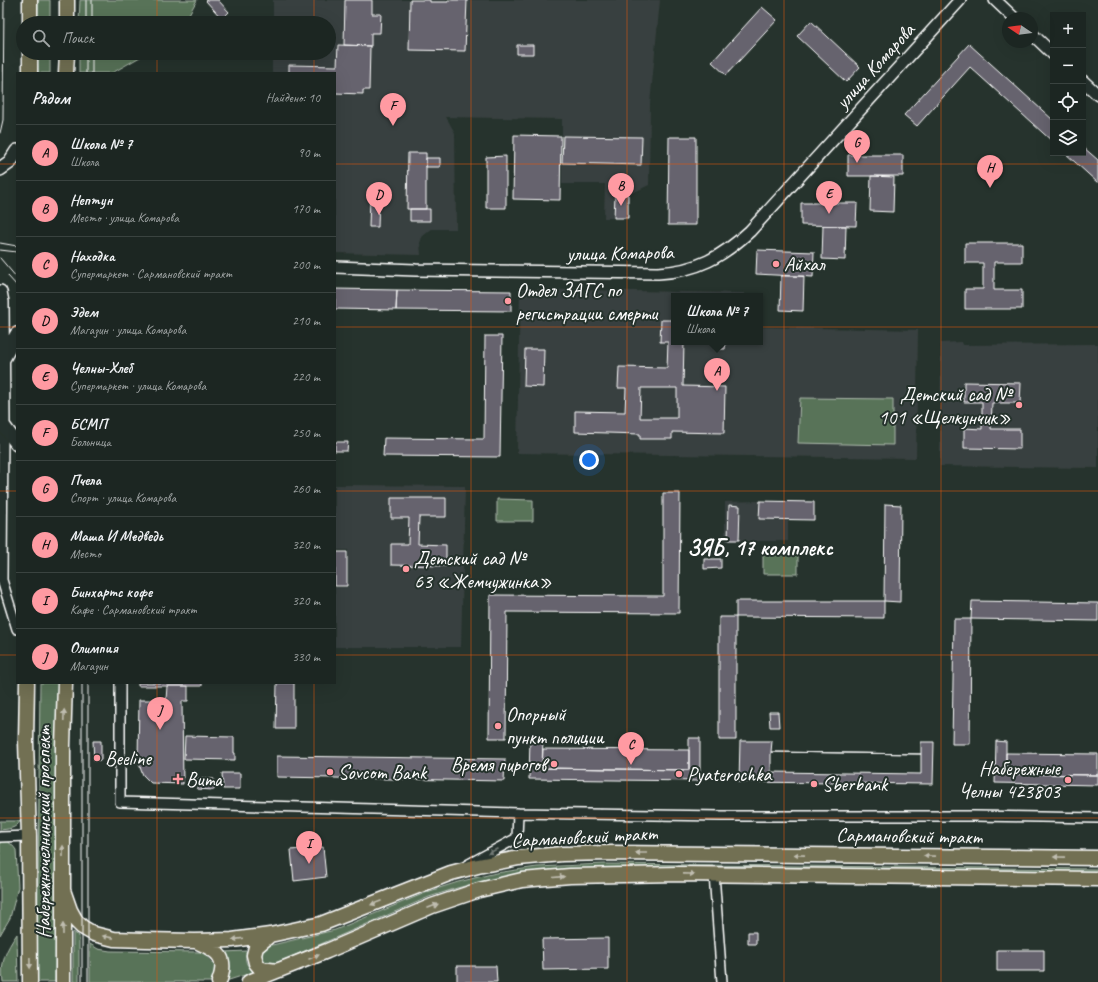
<!DOCTYPE html>
<html lang="ru">
<meta charset="utf-8">
<style>
body{margin:0;font-family:Caveat,sans-serif;background:#252e2a;color:#f1f3f6}
.controls{position:absolute;right:12px;top:12px;display:grid;overflow:hidden;border-radius:0px;box-shadow:0 4px 16px #0002}
.controls button{width:36px;height:36px;display:grid;place-items:center;padding:0;border:0;border-bottom:1px solid #3a4340;background:#1c2622;color:#f1f3f6;font:20px sans-serif}
.compass{position:absolute;left:1002px;top:12px;width:36px;height:36px;border-radius:50%;background:#1c2622;box-shadow:0 4px 16px #0002;rotate:283deg}
.you{position:absolute;left:589px;top:460px;width:14px;height:14px;margin:-10px;border:3px solid #fff;border-radius:50%;background:#1a73e8;box-shadow:0 0 0 6px #1a73e833}
.badge{display:grid;place-items:center;width:26px;height:26px;border-radius:50%;background:#ff9aa2;color:#111;font-size:13px;font-weight:700}
.pin{position:absolute;translate:-50% -33px;filter:drop-shadow(0 1px 2px #0008)}
.pin::after{content:'';position:absolute;top:21px;width:14px;height:12px;background:inherit;clip-path:polygon(0 0,100% 0,50% 100%)}
.popup{position:absolute;left:671px;top:293px;width:92px;height:52px;box-sizing:border-box;display:grid;place-content:center;border-radius:0px;background:#1c2622;filter:drop-shadow(0 1px 3px #0005);font-size:13px;white-space:nowrap;color:#a0a5a5}
.popup b{font-size:15px;color:#f1f3f6}
.popup::after{content:'';position:absolute;left:50%;top:100%;margin-left:-8px;border:8px solid transparent;border-top-color:#1c2622}
.list{margin:0;padding:0;list-style:none}
h2{display:flex;justify-content:space-between;align-items:center;height:52px;margin:0;padding:0 16px;font-size:17px}
h2 small{font-size:13px;font-weight:400;color:#a0a5a5}
.list li{display:grid;grid-template-columns:26px 1fr auto;gap:12px;align-items:center;box-sizing:border-box;height:56px;padding:0 16px;border-top:1px solid #3a4340}
.list b{display:block;font-size:15px;white-space:nowrap}
.list p{margin:0;font-size:13px;white-space:nowrap;color:#a0a5a5}
.list em{font-size:13px;font-style:normal;color:#a0a5a5}
.icon{flex:none;width:22px;height:22px;fill:none;stroke:currentColor;stroke-width:2;stroke-linecap:round;stroke-linejoin:round}
.map{position:relative;flex:none;width:1098px;height:982px;overflow:hidden}
.search{position:absolute;background:#1c2622;box-shadow:0 4px 16px #0002;left:16px;top:16px;width:320px;height:44px;display:flex;align-items:center;gap:10px;box-sizing:border-box;padding:0 14px;border-radius:22px;color:#a0a5a5;font-size:15px}
.panel{position:absolute;background:#1c2622;box-shadow:0 4px 16px #0002;left:16px;top:72px;width:320px;height:612px;border-radius:0px}
.map>svg:first-child{display:block}
.built{fill:#394140}
.green{fill:#587358;stroke:#acb9ac}
.building{fill:#66636e;stroke:#fff;fill-rule:evenodd}
.lines{fill:none;stroke-linecap:round;stroke-linejoin:round}
.minor-casing{stroke:#fff;stroke-width:12}
.tertiary-casing{stroke:#fff;stroke-width:14}
.secondary-casing{stroke:#fff;stroke-width:16}
.primary-casing{stroke:#fff;stroke-width:17}
.minor{stroke:#26332d;stroke-width:9}
.tertiary{stroke:#26332d;stroke-width:11}
.secondary{stroke:#26332d;stroke-width:13}
.primary{stroke:#726f52;stroke-width:14}
.tram{stroke:#fff;stroke-width:1}
.oneway{fill:#c0beb1}
.oneway2{fill:#727a76}
.grid{fill:none;stroke:#e8590c;stroke-width:1;stroke-opacity:0.55}
.poi-dot{fill:#ff9aa2;stroke:#26332d;stroke-width:1.5}
.labels{text-anchor:middle;dominant-baseline:central;stroke-width:4;stroke-linejoin:round;paint-order:stroke}
.street-label{font-size:20px;fill:#fff;stroke:#26332d}
.poi-label{font-size:20px;fill:#fff;stroke:#26332d;text-anchor:start}
.quarter-label{font-size:22px;font-weight:bold;fill:#fff;stroke:#26332d}
</style>
<div class="map">
<svg width="1098" height="982" viewBox="0 0 1098 982">
<rect width="100%" height="100%" fill="#26332d"/>
<filter id="ink" filterUnits="userSpaceOnUse"><feTurbulence type="fractalNoise" baseFrequency=".025" numOctaves="2"/><feDisplacementMap in="SourceGraphic" scale="8" xChannelSelector="R" yChannelSelector="G"/><feConvolveMatrix kernelMatrix="1 2 1 2 8 2 1 2 1" color-interpolation-filters="sRGB"/></filter>
<g filter="url(#ink)">
<path class="built" d="M273,0H660L650,104L649,185L628,195H615L614,218H604L605,184H562V119L446,117L455,133L456,229H432L429,231L422,237L420,243L421,255L335,253V73H272V53H329V23H273Z
M520,289L744,293V296H674V342H760V327L918,330L916,458L517,453Z
M961,342L962,345L1098,344V468L940,466L941,343Z
M335,485L465,486L461,647H335V587H348V550H335Z
M760,501L814,502V520H788V541H725V502Z"/>
<path class="green" d="M38,0H50V23H38Z
M80,0H197L184,23H79Z
M38,53H50V73H38Z
M79,53H147L112,73H79Z
M800,398L893,399V445L798,443Z
M497,499L533,500V521H497Z
M763,553H798V574H763Z
M40,683H58L55,982H37Z
M0,821H20C16,829 8,829 0,830Z
M0,840C7,840 12,844 16,850L18,887L10,918L0,935Z
M604,864L1098,869V874L535,872L493,879L457,888L429,897L268,967L263,962L261,953L264,947L335,930L430,891L458,882L496,873L537,867Z
M73,932L79,936V982H73Z
M17,934L18,982H3C0,962 6,950 17,934Z
M90,944L98,949L110,951L201,952L207,956L215,966L214,976L211,982H90Z
M247,951C244,961 246,965 254,972L226,981L223,952Z"/>
<path class="building" d="M207,0H218L229,12L222,19L206,1Z
M345,0H372V14H381L380,33H371V46L344,45Z
M410,0H430V2H448V0H467L465,51L409,50Z
M762,7L777,20L726,75L712,62Z
M811,21L860,67L846,82L797,36Z
M969,44L1053,120V142L970,67L917,126L904,115Z
M338,45L370,46L369,90H363V94L335,93V73H289V65L337,66Z
M517,45H533V54H517Z
M514,135L561,136L560,200L513,199Z
M563,136L642,137L641,165L562,163Z
M669,137H696V225H668Z
M1083,147L1098,160V183L1065,153H1083Z
M408,153H426V209H407Z
M848,155H903V176H848Z
M506,156V208H486V157Z
M426,158H440V167H426Z
M871,176L894,177L893,212L870,211Z
M615,195H628V218H614Z
M370,196H379L378,227H369Z
M801,203H857L856,226L801,225Z
M410,209H430V221H410Z
M823,226H846L845,260L822,259Z
M965,243H1022V262H994V290H1022V309H965V289H983V263H965Z
M757,250L814,252L813,277L756,274Z
M781,276H804L803,311L780,310Z
M335,289L397,290L396,310L335,309Z
M397,290L511,291V311L396,310Z
M661,320H674V342H684L683,386L725,387L724,433L672,432V439H640V434L575,432V411L625,412L626,388H618L619,367L667,368L668,342H660ZM641,388H677V418H640Z
M485,336H502L500,457L383,456L384,438L484,439Z
M708,342H726L725,349H715V342Z
M525,349H544L543,387L524,386Z
M964,382L1021,383L1020,403H992L991,429H1020V449L964,448V428L982,429V402H964Z
M335,442H348L347,451H335Z
M663,493H680L679,613L507,612L506,738H489L490,595L663,596Z
M391,498H446V517H419L418,544L446,545V566L391,565V544H408L409,518H391Z
M760,501L814,502V520L759,519Z
M885,504L901,505L900,602L884,601Z
M729,505L740,506L739,540H728Z
M335,552H347V586H335Z
M704,559H721V568L704,569Z
M736,601H884V618L736,617Z
M972,601L1098,603V621L971,619Z
M719,617H736V740H719Z
M954,619H971L970,744H952Z
M138,683H202V686H138Z
M277,683H294V729H276Z
M167,686H188V701H182L183,784L151,783L143,775L141,770L138,759L139,700H166Z
M769,712H778L779,727H770Z
M185,736L234,737V753H235V760L184,759Z
M530,737H543L542,768L689,770V738H700V781L529,779Z
M93,741H101V760L94,761Z
M740,741H772L771,752L921,754V742H934L933,784L739,782Z
M996,741L1006,742V774L1098,775V785L995,783Z
M543,749L689,750V770L542,768Z
M771,752L921,754V774L771,772Z
M1006,753L1098,754V775L1006,774Z
M277,756L505,759L504,781L277,777Z
M222,773H240V789H223Z
M197,778L214,779V790L197,789Z
M323,847L326,877L294,881L291,850Z
M748,932H756V944H748Z
M608,938V969L543,970L542,939Z
M997,950H1044V971H997Z
M457,966H496L497,982H457Z"/>
<g class="lines">
<defs>
<path id="minor" d="M3,425L2,580L17,629
M120,683V802L518,813L722,816H973L1098,818
M0,837L29,836
M467,865L517,838L518,813
M714,874L722,982"/>
<path id="tertiary" d="M995,0L1014,18
M1032,34L1053,54
M1083,81L1098,95
M335,267L416,270L658,273C697,271 722,257 750,231L960,0"/>
<path id="secondary" d="M0,169L10,162L17,151
M0,292L2,302L3,425L17,444
M3,359L17,334"/>
<path id="primary" d="M30,23V0
M67,23V0
M30,73V53
M66,73L67,53
M27,683L26,742L29,836L30,982
M63,890L70,910L76,921L82,927L94,934L114,939L146,940L195,941L232,940L270,935L321,924L451,873L478,866L519,858L562,854L612,853L1098,858
M270,935L256,947L254,955L256,963L261,969L277,971
M198,942C219,951 228,958 219,982
M63,982V746L65,683
M249,982L327,951L432,906L479,890L522,880L570,876L677,874L1098,879"/>
</defs>
<use href="#minor" class="minor-casing"/>
<use href="#tertiary" class="tertiary-casing"/>
<use href="#secondary" class="secondary-casing"/>
<use href="#primary" class="primary-casing"/>
<use href="#minor" class="minor"/>
<use href="#tertiary" class="tertiary"/>
<use href="#secondary" class="secondary"/>
<use href="#primary" class="primary"/>
<path class="tram" d="M86,23V0
M92,23V0
M86,73V53
M92,73V53
M0,133L3,120L4,0
M0,243L17,246
M0,250L17,252
M0,258L17,278
M8,276L17,286
M82,982V683
M88,982V683"/>
</g>
<defs><path id="oneway-solid" d="M-6-.8H1V-3.2L6.5 0L1 3.2V.8H-6Z"/></defs>
<g class="oneway">
<use href="#oneway-solid" transform="translate(64 715) rotate(-88)"/>
<use href="#oneway-solid" transform="translate(63 851) rotate(-90)"/>
<use href="#oneway-solid" transform="translate(641 853) rotate(-180)"/>
<use href="#oneway-solid" transform="translate(799 855) rotate(-179)"/>
<use href="#oneway-solid" transform="translate(929 856) rotate(-179)"/>
<use href="#oneway-solid" transform="translate(1059 857) rotate(-179)"/>
<use href="#oneway-solid" transform="translate(689 874) rotate(1)"/>
<use href="#oneway-solid" transform="translate(559 877) rotate(-5)"/>
<use href="#oneway-solid" transform="translate(376 903) rotate(159)"/>
<use href="#oneway-solid" transform="translate(433 906) rotate(-21)"/>
<use href="#oneway-solid" transform="translate(63 929) rotate(-90)"/>
<use href="#oneway-solid" transform="translate(108 937) rotate(-169)"/>
<use href="#oneway-solid" transform="translate(238 939) rotate(173)"/>
<use href="#oneway-solid" transform="translate(314 957) rotate(-22)"/>
<use href="#oneway-solid" transform="translate(30 963) rotate(89)"/>
</g>
<use class="oneway2" href="#oneway-solid" transform="translate(493 851) rotate(152)"/>
</g>
<path class="grid" d="M157,0V23M314,0V23M471,0V982M627,0V982M784,0V982M941,0V982M157,53V73M314,53V73M0,164H17M335,164H1098M0,327H17M335,327H1098M0,491H17M335,491H1098M0,655H17M335,655H1098M157,683V982M314,683V982M0,818H1098"/>
<g class="poi-dot">
<circle cx="776" cy="264" r="4"/>
<circle cx="508" cy="301" r="4"/>
<circle cx="1019" cy="405" r="4"/>
<circle cx="406" cy="569" r="4"/>
<circle cx="498" cy="726" r="4"/>
<circle cx="97" cy="758" r="4"/>
<circle cx="554" cy="764" r="4"/>
<circle cx="330" cy="772" r="4"/>
<circle cx="679" cy="774" r="4"/>
<path d="M176 773h4v4h4v4h-4v4h-4v-4h-4v-4h4z"/>
<circle cx="1068" cy="780" r="4"/>
<circle cx="814" cy="784" r="4"/>
</g>
<g class="labels">
<g class="street-label">
<text transform="translate(875 66) rotate(-48)">улица Комарова</text>
<text transform="translate(620 253) rotate(-1)">улица Комарова</text>
<text transform="translate(43 832) rotate(-90)">Набережночелнинский проспект</text>
<text transform="translate(909 836) rotate(1)">Сармановский тракт</text>
<text transform="translate(584 837) rotate(-3)">Сармановский тракт</text>
</g>
<g class="poi-label">
<text x="784" y="264">Айхал</text>
<text x="516" y="290">Отдел ЗАГС по<tspan x="516" dy="23">регистрации смерти</tspan></text>
<text x="1011" y="394" text-anchor="end">Детский сад №<tspan x="1011" dy="23">101 «Щелкунчик»</tspan></text>
<text x="414" y="558">Детский сад №<tspan x="414" dy="23">63 «Жемчужинка»</tspan></text>
<text x="506" y="714">Опорный<tspan x="506" dy="23">пункт полиции</tspan></text>
<text x="105" y="758">Beeline</text>
<text x="546" y="764" text-anchor="end">Время пирогов</text>
<text x="1060" y="768" text-anchor="end">Набережные<tspan x="1060" dy="23">Челны 423803</tspan></text>
<text x="338" y="772">Sovcom Bank</text>
<text x="687" y="774">Pyaterochka</text>
<text x="186" y="779">Вита</text>
<text x="822" y="784">Sberbank</text>
</g>
<g class="quarter-label">
<text x="760" y="548">ЗЯБ, 17 комплекс</text>
</g>
</g>
</svg>
<div class="controls">
<button>+</button>
<button>−</button>
<button><svg class="icon" aria-label="locate" viewBox="0 0 24 24"><circle cx="12" cy="12" r="6"/><path d="M12 2v4M12 18v4M2 12h4M18 12h4"/></svg></button>
<button><svg class="icon" aria-label="layers" viewBox="0 0 24 24"><path d="M12 4l9 5-9 5-9-5zM3 14l9 5 9-5"/></svg></button>
</div>
<svg class="compass" viewBox="-18 -18 36 36"><path d="M0-13l5 13h-10z" fill="#e53935"/><path d="M0 13l5-13h-10z" fill="#a0a5a5"/></svg>
<div class="you"></div>
<div class="pin badge" style="left:717px;top:391px">A</div>
<div class="popup"><b>Школа № 7</b>Школа</div>
<div class="pin badge" style="left:621px;top:206px">B</div>
<div class="pin badge" style="left:631px;top:765px">C</div>
<div class="pin badge" style="left:379px;top:215px">D</div>
<div class="pin badge" style="left:829px;top:214px">E</div>
<div class="pin badge" style="left:393px;top:126px">F</div>
<div class="pin badge" style="left:857px;top:163px">G</div>
<div class="pin badge" style="left:990px;top:188px">H</div>
<div class="pin badge" style="left:309px;top:864px">I</div>
<div class="pin badge" style="left:160px;top:730px">J</div>
<div class="search"><svg class="icon" aria-label="search" viewBox="0 0 24 24"><circle cx="10" cy="10" r="6"/><path d="M15 15l6 6"/></svg>Поиск</div>
<section class="panel">
<h2>Рядом<small>Найдено: 10</small></h2>
<ul class="list">
<li><span class="badge">A</span><div><b>Школа № 7</b><p>Школа</p></div><em>90 m</em></li>
<li><span class="badge">B</span><div><b>Нептун</b><p>Место · улица Комарова</p></div><em>170 m</em></li>
<li><span class="badge">C</span><div><b>Находка</b><p>Супермаркет · Сармановский тракт</p></div><em>200 m</em></li>
<li><span class="badge">D</span><div><b>Эдем</b><p>Магазин · улица Комарова</p></div><em>210 m</em></li>
<li><span class="badge">E</span><div><b>Челны-Хлеб</b><p>Супермаркет · улица Комарова</p></div><em>220 m</em></li>
<li><span class="badge">F</span><div><b>БСМП</b><p>Больница</p></div><em>250 m</em></li>
<li><span class="badge">G</span><div><b>Пчела</b><p>Спорт · улица Комарова</p></div><em>260 m</em></li>
<li><span class="badge">H</span><div><b>Маша И Медведь</b><p>Место</p></div><em>320 m</em></li>
<li><span class="badge">I</span><div><b>Бинхартс кофе</b><p>Кафе · Сармановский тракт</p></div><em>320 m</em></li>
<li><span class="badge">J</span><div><b>Олимпия</b><p>Магазин</p></div><em>330 m</em></li>
</ul>
</section>
</div>
